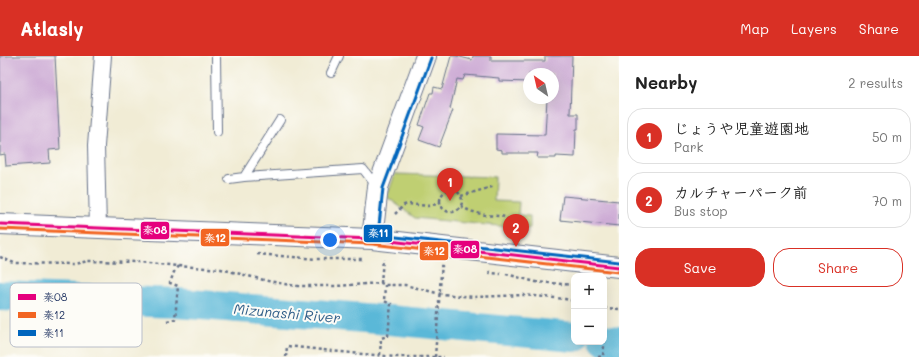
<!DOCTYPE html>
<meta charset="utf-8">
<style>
body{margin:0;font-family:Mali,"Klee One",sans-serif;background:#f6f6f6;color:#222}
.controls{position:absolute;right:12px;bottom:12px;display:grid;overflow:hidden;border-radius:8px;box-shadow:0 4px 16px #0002}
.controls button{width:36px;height:36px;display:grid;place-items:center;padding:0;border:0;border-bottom:1px solid #e0e0e0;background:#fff;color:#222;font:20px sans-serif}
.compass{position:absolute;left:523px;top:12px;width:36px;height:36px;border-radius:50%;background:#fff;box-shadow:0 4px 16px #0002;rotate:326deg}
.you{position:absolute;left:330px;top:184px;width:14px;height:14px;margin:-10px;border:3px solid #fff;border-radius:50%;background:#1a73e8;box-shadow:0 0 0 6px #1a73e833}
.badge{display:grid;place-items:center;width:26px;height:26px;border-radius:50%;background:#d93025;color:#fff;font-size:13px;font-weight:700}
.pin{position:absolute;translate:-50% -33px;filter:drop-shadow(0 1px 2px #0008)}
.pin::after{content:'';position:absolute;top:21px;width:14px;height:12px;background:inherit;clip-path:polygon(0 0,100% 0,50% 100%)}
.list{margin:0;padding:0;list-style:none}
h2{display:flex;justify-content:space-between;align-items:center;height:52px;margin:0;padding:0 16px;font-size:17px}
h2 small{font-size:13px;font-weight:400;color:#767676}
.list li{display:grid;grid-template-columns:26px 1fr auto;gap:12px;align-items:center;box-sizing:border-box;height:56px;margin:0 8px 8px;padding:0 8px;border:1px solid #e0e0e0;border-radius:16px}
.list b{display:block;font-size:15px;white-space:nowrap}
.list p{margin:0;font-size:13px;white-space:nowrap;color:#767676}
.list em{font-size:13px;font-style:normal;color:#767676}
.actions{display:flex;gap:8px;padding:12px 16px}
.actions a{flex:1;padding:9px 0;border:1px solid #d93025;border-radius:16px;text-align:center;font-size:14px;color:#d93025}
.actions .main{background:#d93025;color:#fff}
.map{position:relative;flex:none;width:619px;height:301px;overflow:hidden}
header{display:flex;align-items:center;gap:24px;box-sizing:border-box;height:56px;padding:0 20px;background:#d93025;color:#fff}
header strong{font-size:19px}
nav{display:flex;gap:22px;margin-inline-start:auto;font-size:14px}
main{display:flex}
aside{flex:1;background:#fff}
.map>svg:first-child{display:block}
.green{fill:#bfcf72;stroke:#6d7f68}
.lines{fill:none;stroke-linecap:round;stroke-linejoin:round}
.river{stroke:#5ab8d8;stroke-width:30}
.building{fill:#cdacd5}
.service-casing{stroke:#667188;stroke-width:10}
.minor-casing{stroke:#667188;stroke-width:18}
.tertiary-casing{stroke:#667188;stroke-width:22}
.path{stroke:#667188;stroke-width:2.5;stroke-dasharray:3 3;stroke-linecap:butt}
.service{stroke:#fff;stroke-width:8}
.minor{stroke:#fff;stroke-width:16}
.tertiary{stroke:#fff;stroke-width:20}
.path-bridge{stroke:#667188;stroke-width:2.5;stroke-dasharray:3 3;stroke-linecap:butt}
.bus-1-casing{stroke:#fdfcf7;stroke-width:6}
.bus-2-casing{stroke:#fdfcf7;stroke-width:6}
.bus-3-casing{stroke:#fdfcf7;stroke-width:6}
.bus-1{stroke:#e5007d;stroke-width:3}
.bus-2{stroke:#f26522;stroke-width:3}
.bus-3{stroke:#0065bd;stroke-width:3}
.labels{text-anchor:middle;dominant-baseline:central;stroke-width:4;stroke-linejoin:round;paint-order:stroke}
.water-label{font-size:14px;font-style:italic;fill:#315f89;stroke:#fdfcf7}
.key{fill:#fdfcf7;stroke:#b9bec9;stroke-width:1}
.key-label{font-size:11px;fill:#1b2f5e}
.line-badge{stroke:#fdfcf7;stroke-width:1.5}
.badge-label{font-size:11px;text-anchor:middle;font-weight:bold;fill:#fff}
</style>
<header>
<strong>Atlasly</strong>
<nav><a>Map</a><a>Layers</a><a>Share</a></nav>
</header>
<main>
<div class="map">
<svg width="619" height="301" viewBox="0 0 619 301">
<rect width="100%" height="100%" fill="#fdfcf7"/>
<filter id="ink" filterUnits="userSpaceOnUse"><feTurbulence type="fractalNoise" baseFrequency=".025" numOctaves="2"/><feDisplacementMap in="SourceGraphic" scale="8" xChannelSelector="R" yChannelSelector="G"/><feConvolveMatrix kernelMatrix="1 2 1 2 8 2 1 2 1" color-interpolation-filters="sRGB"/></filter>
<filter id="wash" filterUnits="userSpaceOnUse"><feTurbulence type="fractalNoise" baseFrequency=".012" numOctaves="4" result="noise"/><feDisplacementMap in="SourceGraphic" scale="16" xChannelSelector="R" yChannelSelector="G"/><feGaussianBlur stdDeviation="0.9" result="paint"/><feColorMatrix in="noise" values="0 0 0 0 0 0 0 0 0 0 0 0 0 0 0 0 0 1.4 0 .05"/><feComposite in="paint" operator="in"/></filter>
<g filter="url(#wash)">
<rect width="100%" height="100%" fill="#f1ecd5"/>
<path class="green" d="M395,118L495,121L494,145L519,146L518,159L530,160V173L415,162L387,141Z"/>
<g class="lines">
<path class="river" d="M0,240L176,247L389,264L574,281
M604,284L619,286"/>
</g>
<g id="blocks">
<path class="building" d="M0,0H55L60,93L49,94L50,107L6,110L5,98L0,99Z
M451,0H456L472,4L473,0H491V5H545V0H572L570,58H578V73H576L575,101L556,100V102H537L538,97H502V94L496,93V78L545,79L547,42H553V18H529V26L499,25V22L465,19L463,24L457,23L450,53L453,54L439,91L419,84L424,71L419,69L430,37H433L434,31L442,33Z
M563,140L619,145V170L560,164Z"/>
</g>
</g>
<g filter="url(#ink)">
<use href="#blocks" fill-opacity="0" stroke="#667188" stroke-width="1"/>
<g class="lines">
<defs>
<path id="service" d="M216,0L217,76
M331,17L339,0
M280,64L244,121L363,113L377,131
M229,123L244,121"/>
<path id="minor" d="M98,172L96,90L103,0"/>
<path id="tertiary" d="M0,168L372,183L619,211
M372,183L378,131L426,0"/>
</defs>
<use href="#service" class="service-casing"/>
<use href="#minor" class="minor-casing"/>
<use href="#tertiary" class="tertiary-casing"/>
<path class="path" d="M440 145a11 11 0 1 1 22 0a11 11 0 1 1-22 0Z
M461,140L495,130
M461,150C468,155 477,157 485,159C496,161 512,156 510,174
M395,158L404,149L408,148L428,150L441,147
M257,198L316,203H364
M0,201L14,207L74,208L88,205L139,206L178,210L221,213L268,225L296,230H336L381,227L385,229H405L441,238L474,241L524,239L565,243L574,245
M440,210H442L441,218
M489,215L490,217L501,218
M506,218L536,226L574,229
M381,227L383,203
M604,252L619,253
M167,265L175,263L178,230L170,227L174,216L178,210
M380,299L381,282L388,280L391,248L384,245L385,229
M286,301L287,290L341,296L396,301H444
M598,301L603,300L606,269L604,268"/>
<use href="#service" class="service"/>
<use href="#minor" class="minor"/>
<use href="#tertiary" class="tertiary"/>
<path class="path-bridge" d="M435,301L441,218"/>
<defs>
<path id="bus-1" d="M0,168L372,183L619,211"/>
<path id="bus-2" d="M0,173L372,188L618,216"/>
<path id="bus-3" d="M431,2L383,132L378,179L619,206"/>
</defs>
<use href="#bus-1" class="bus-1-casing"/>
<use href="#bus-2" class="bus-2-casing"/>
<use href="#bus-3" class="bus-3-casing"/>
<use href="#bus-1" class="bus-1"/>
<use href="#bus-2" class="bus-2"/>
<use href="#bus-3" class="bus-3"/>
</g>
</g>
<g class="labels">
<g class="water-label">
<text transform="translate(287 257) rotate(5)">Mizunashi River</text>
</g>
</g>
<rect x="10" y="227" width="132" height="64" rx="6" class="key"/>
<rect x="18" y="238" width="18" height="6" fill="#e5007d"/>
<rect x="18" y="256" width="18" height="6" fill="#f26522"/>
<rect x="18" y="274" width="18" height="6" fill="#0065bd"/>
<g class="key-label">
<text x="43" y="245">秦08</text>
<text x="43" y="263">秦12</text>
<text x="43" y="281">秦11</text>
</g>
<g class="line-badge">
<rect x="140" y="165" width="30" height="19" rx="4" fill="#e5007d"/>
<rect x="363" y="168" width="30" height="19" rx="4" fill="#0065bd"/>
<rect x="200" y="172" width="30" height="19" rx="4" fill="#f26522"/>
<rect x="450" y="184" width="30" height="19" rx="4" fill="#e5007d"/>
<rect x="419" y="185" width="30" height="20" rx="4" fill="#f26522"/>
</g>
<g class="badge-label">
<text x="155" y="178">秦08</text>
<text x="378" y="181">秦11</text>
<text x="215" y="186">秦12</text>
<text x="465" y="197">秦08</text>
<text x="434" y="199">秦12</text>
</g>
</svg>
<div class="controls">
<button>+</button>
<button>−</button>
</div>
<svg class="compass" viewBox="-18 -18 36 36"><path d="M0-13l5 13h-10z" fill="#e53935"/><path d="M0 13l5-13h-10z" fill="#767676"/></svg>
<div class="you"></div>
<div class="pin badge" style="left:450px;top:145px">1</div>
<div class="pin badge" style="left:516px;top:191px">2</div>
</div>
<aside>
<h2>Nearby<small>2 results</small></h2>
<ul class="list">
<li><span class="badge">1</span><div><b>じょうや児童遊園地</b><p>Park</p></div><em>50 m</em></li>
<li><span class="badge">2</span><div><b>カルチャーパーク前</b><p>Bus stop</p></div><em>70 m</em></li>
</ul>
<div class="actions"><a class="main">Save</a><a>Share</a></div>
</aside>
</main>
